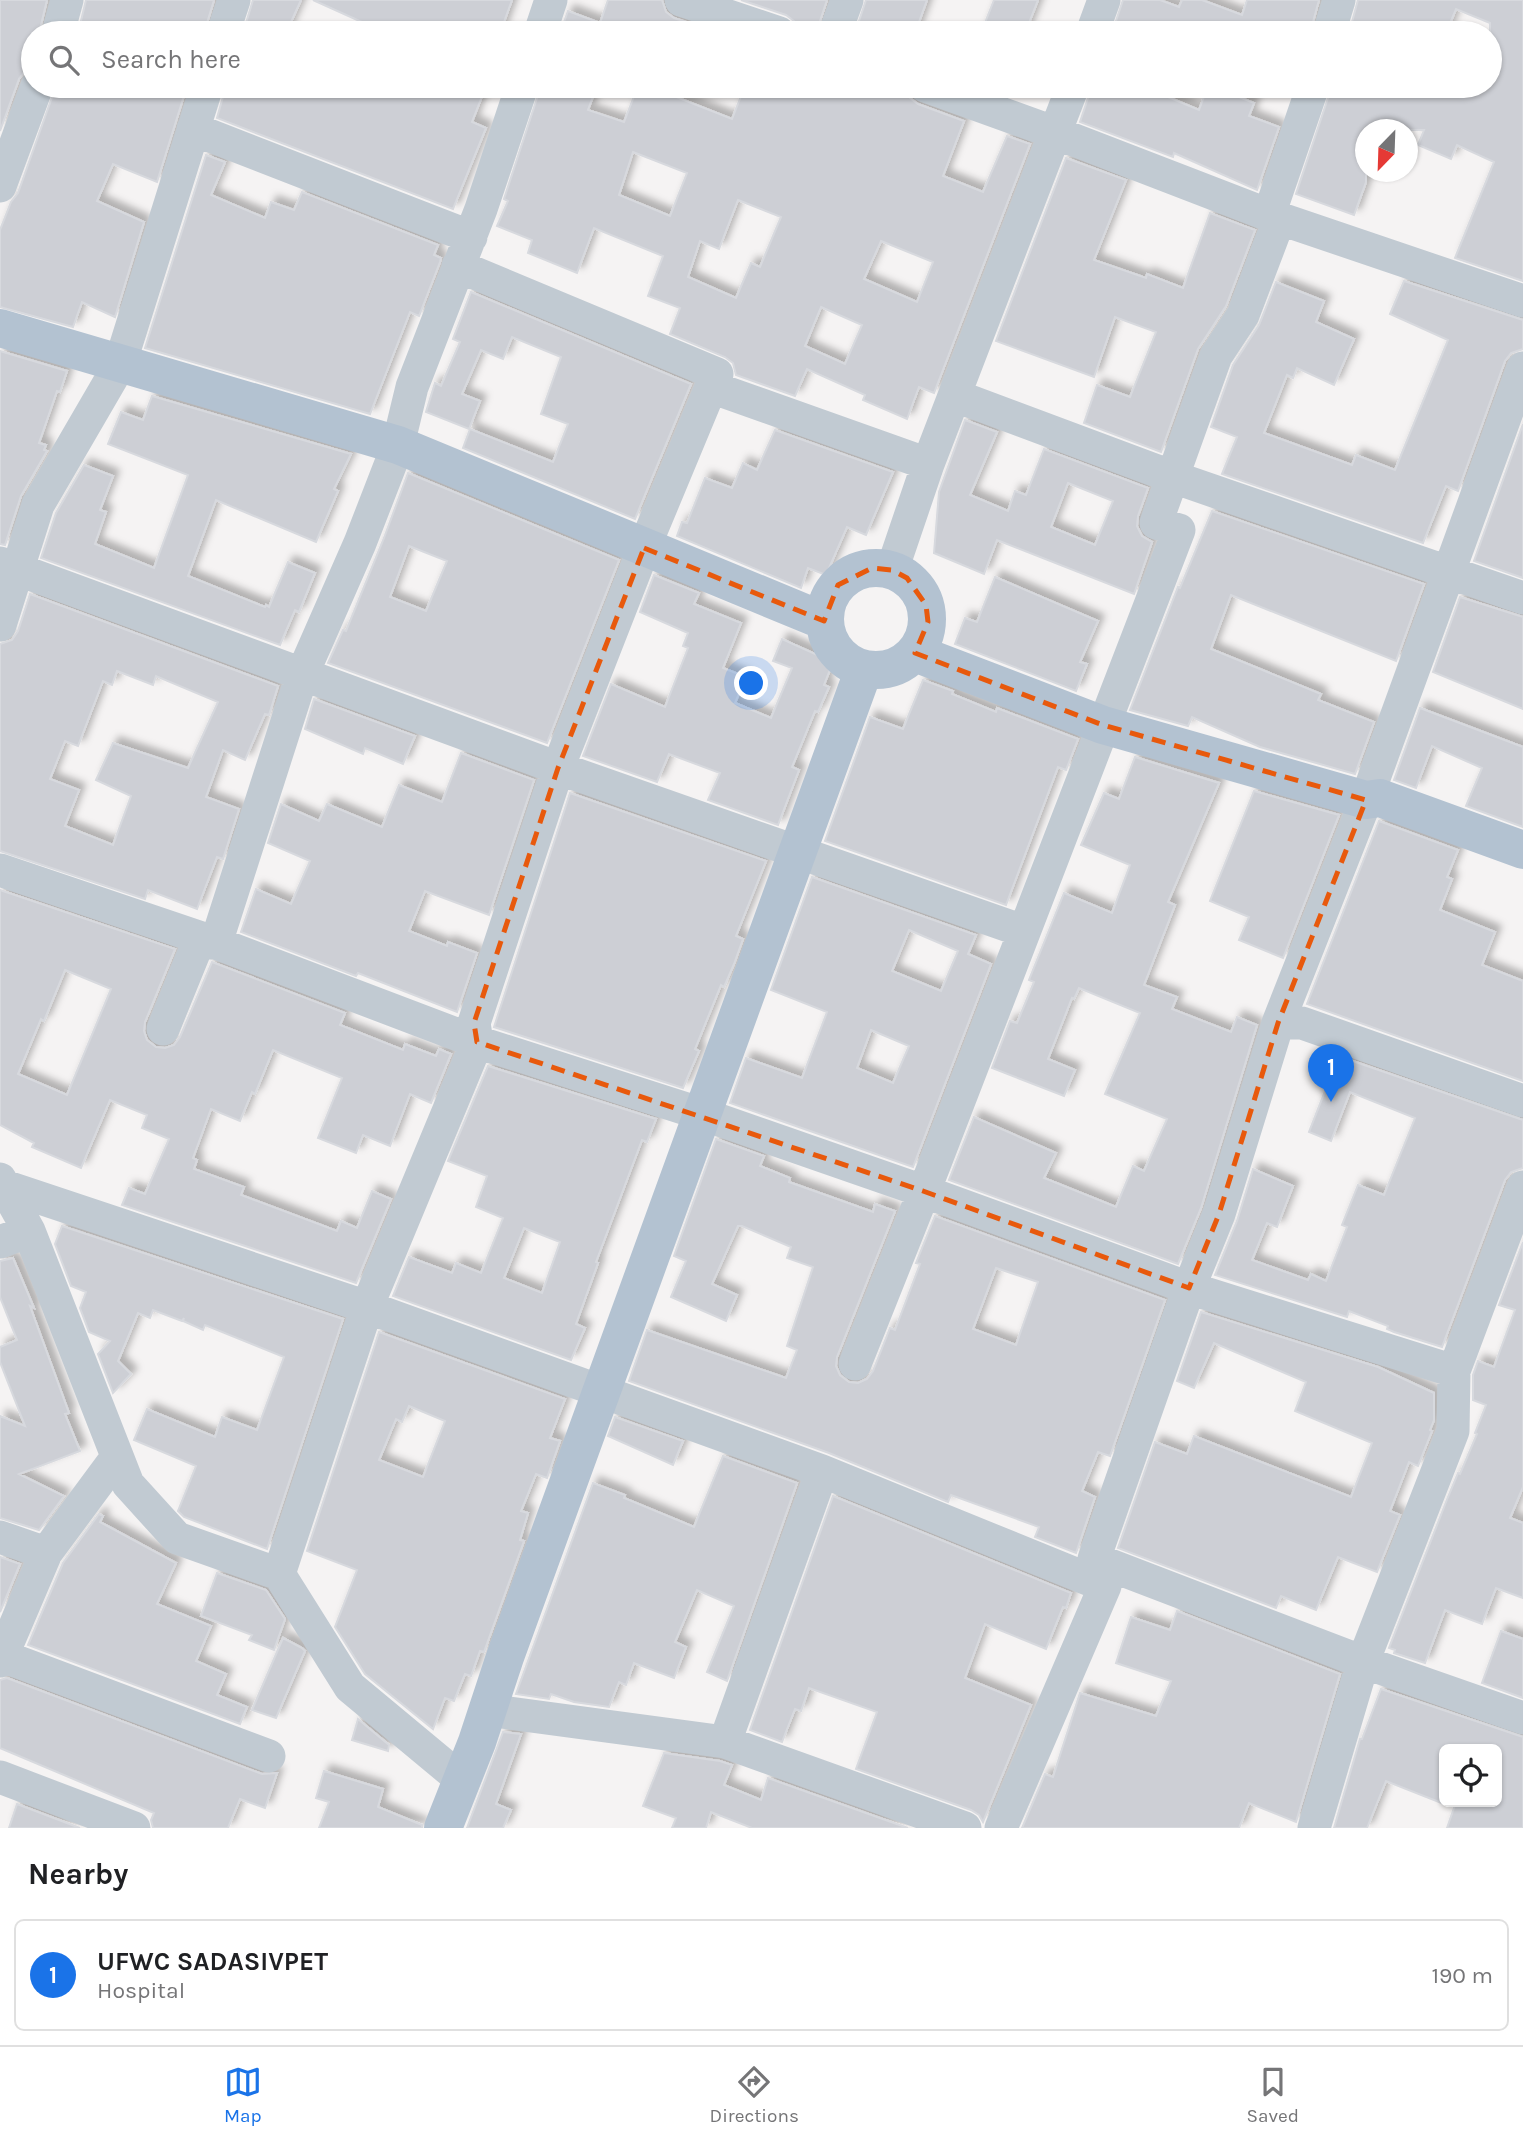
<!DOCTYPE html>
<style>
body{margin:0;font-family:Karla,sans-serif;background:#f2f2f2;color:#202124}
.controls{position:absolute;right:21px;bottom:21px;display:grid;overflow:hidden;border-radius:10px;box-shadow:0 2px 5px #0004}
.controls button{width:63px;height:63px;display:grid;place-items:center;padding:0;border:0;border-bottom:2px solid #e0e0e0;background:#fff;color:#202124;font:35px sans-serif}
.compass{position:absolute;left:1355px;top:119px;width:63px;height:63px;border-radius:50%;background:#fff;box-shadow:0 2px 5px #0004;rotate:203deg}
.you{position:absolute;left:752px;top:684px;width:24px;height:24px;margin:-18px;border:5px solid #fff;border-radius:50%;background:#1a73e8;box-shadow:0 0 0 10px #1a73e833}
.badge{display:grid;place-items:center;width:46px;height:46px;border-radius:50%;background:#1a73e8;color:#fff;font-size:23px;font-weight:700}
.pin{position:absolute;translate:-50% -58px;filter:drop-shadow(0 2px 4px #0008)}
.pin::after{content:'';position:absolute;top:37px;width:24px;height:21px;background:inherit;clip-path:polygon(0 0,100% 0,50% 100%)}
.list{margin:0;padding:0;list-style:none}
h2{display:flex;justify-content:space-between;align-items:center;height:91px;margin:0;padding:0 28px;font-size:30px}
h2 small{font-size:23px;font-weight:400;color:#757577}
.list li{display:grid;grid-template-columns:46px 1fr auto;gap:21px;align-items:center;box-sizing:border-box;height:112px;margin:0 14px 14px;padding:0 14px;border:2px solid #e0e0e0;border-radius:10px}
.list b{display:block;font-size:26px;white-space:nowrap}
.list p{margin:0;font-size:23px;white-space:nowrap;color:#757577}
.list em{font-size:23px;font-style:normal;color:#757577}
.icon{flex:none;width:38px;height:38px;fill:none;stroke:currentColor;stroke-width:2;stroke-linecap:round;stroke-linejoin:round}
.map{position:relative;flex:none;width:1523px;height:1828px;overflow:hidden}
.search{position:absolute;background:#fff;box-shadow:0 2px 5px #0004;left:21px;right:21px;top:21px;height:77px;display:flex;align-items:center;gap:18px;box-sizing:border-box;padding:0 24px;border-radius:38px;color:#757577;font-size:26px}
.sheet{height:217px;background:#fff}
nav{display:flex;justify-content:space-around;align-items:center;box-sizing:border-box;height:98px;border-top:2px solid #e0e0e0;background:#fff;font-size:19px;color:#757577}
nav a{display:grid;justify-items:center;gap:4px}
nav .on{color:#1a73e8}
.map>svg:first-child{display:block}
.building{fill:#cdcfd5;stroke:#d7d9de;stroke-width:2;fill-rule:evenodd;filter:url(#shadow)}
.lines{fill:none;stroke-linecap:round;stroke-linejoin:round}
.minor{stroke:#c1cad2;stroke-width:33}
.major{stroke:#b3c2d1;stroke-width:38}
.marked{fill:none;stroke:#e8590c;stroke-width:5;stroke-dasharray:14 9;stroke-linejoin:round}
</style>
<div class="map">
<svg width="1523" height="1828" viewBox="0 0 1523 1828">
<defs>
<filter id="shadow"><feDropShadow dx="6" dy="-6" stdDeviation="3.5" flood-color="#0004"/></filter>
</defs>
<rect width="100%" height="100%" fill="#f5f3f3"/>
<path class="building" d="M0,0H47L39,33H33V67L25,71L19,79L0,131Z
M86,0H214L204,33H78Z
M253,0H301L286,33H243Z
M313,0H512L500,33H386Z
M608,0H662L666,12L674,18L719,33H560L568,11L600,23Z
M741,0H827L816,33H798L794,21L786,15Z
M866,0H927L915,33H855Z
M994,0H1038L1025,33H981Z
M1123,0H1160L1179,7L1182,0H1202L1242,15L1247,0H1319L1310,33H1207L1187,26L1186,33H1112Z
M1358,0H1523V281L1455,258L1494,162L1457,145L1451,159L1418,145L1424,130H1366V182L1354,215L1296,194L1332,86H1490V23L1456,9L1446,33H1349Z
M56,86H187L157,182L113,164L97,201L144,222L115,317L82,302L73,327L0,307V230L11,202L18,193Z
M226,86H486L472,122L486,128L453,209L217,118Z
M541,86H597L588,110L624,122L638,86H680L676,97L732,119L745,86H906L910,98L918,104L964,121L943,176L983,192L1007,136L1030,144L934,393L919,387L907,419L863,400L865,395L807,369L795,396L736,375L733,363L725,357L670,334L680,308L648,296L663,256L594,228L577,273L528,253L532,240L497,226L508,201L504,199ZM633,152L687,173L670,216L619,195ZM738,200L781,217L760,267L751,263L736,298L688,277L700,241L719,249ZM881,241L933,262L917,302L864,279ZM821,307L862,325L845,364L805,346Z
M1092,86H1153L1151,90L1199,110L1208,86H1212L1254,103L1249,116L1279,127L1257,190L1174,153L1173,157L1080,122Z
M206,155L225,162L211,195L265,218L271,202L294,210L302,192L438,245L434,255L441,258L440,262L419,316L410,312L370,414L145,348Z
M1066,158L1126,180L1094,260L1146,278L1147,274L1183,288L1210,213L1255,230L1226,306L1198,349L1161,452L1084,423L1097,385L1130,397L1156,332L1115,317L1094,377L996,341Z
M1404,281L1523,320V349L1511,353L1505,361L1458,491L1446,486L1423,543L1222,474L1237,437L1211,427L1233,365L1259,325L1276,282L1324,301L1316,322L1354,339L1334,385L1297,368L1293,378L1287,375L1264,433L1352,465L1356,455L1395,470L1448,340L1390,314Z
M471,292L691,384L635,519L463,448L470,429L553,462L568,424L541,414L561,357L512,337L503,359L481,350L462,394L480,401L469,429L426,412L435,383L441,386L460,342L453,339Z
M0,351L67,371L60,392L57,391L39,443L46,445L44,450L47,451L21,496L5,545L0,544Z
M152,396L351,454L334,489L338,491L316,542L216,500L188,576L265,607L266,605L269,607L288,562L315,573L299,612L295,610L280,645L41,558L56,513L84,465L113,476L100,510L106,512L95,544L154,568L188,475L108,444L121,412L143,420Z
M965,420L997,432L970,495L1008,511L1015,491L1026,495L1044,449L1148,488L1138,516L1137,526L1142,536L1152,542L1134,594L997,540L984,574L934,553L939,492ZM1068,483L1113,501L1095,545L1051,527Z
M1523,424V578L1474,561Z
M775,430L893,472L866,535L847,527L826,575L808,568L801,588L677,536L682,522L687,523L705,478L732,488L743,463L757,470Z
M408,473L619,560L547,743L328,663L343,630L346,631L384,538ZM409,546L447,561L426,611L390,597Z
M1212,511L1424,584L1396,661L1231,595L1211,649L1321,694L1318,700L1374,722L1355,774L1260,747L1192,717L1188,726L1130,710L1178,587L1180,588Z
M654,575L699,593L694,604L741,623L723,668L746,677L735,703L771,718L792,668L773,661L782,639L833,662L824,685L829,687L818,712L815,711L792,767L799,770L778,825L708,800L720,773L669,754L657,782L583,756L611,684L665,707L688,648L683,646L688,633L640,612Z
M995,577L1098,621L1080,662L1087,664L1076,691L955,644L965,618L977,622Z
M30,594L278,686L269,715L265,714L245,760L223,750L206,797L239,809L223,859L217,857L197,909L148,890L145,899L0,851V644L12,640L18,631ZM117,671L153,685L156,676L218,702L188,768L113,743L96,780L131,796L113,845L65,826L79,790L50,779L65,741L78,746L103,681L112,685Z
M1460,597L1523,617V709L1433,672Z
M923,680L953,691L952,694L996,712L997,708L1078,739L1066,770L1058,767L1006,905L825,841L870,717L903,729Z
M314,699L415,736L403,764L365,748L363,754L305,729Z
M1420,708L1523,747V827L1466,806L1482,768L1432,746L1416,788L1394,780Z
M461,753L534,780L489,915L425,891L409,931L447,946L448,942L477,953L457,1012L358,973L356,976L241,932L256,889L291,904L310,861L268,843L281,804L319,821L327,804L382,827L399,785L442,802Z
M1135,757L1219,783L1168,902L1175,905L1144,985L1177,997L1172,1009L1231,1032L1237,1017L1257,1025L1201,1208L1178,1264L949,1180L974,1117L1056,1153L1044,1178L1116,1207L1133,1166L1144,1171L1167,1119L1105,1094L1140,1013L1079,988L1074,999L1072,998L1048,1059L1075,1070L1064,1096L992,1068L1010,1021L1017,1023L1034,982L1029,980L1064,893L1112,913L1130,865L1081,845L1104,793L1119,799Z
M1254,791L1339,815L1283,958L1239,940L1249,917L1210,901Z
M570,793L766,861L736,936L743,939L734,964L724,987L721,985L695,1049L699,1051L683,1088L494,1027Z
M1379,821L1458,850L1447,877L1452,879L1440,910L1495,932L1482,965L1523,981V1081L1307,1004Z
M812,877L976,935L968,954L991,964L913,1167L730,1103L746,1058L802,1078L827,1012L771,990ZM909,930L958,951L941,991L892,971ZM871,1030L909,1046L893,1083L857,1068Z
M0,890L175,949L145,1022L144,1031L147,1040L156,1047L165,1048L174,1045L180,1037L212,962L345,1013L340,1025L403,1050L405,1044L436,1056L439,1049L451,1054L431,1103L410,1094L390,1146L363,1135L356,1153L318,1138L342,1078L273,1050L255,1094L252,1092L240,1121L211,1109L193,1158L197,1160L194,1169L244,1187L241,1195L337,1231L341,1221L357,1228L372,1191L391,1199L356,1283L122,1205L129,1188L145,1194L169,1139L142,1128L147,1115L110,1100L81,1168L32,1147L34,1143L0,1125ZM65,970L111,989L67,1095L18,1074L41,1019L44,1021Z
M1344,1058L1523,1120V1168L1511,1172L1505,1180L1442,1347L1394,1332L1387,1329L1388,1326L1349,1311L1347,1317L1215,1275L1237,1221L1253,1169L1293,1186L1277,1227L1267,1223L1252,1260L1308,1280L1311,1274L1326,1281L1347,1227L1342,1225L1358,1185L1384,1195L1415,1118L1350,1092L1331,1141L1309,1132L1329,1081L1333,1083Z
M488,1066L656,1119L647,1142L642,1140L596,1262L598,1263L576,1324L585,1328L571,1360L393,1296L409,1257L452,1273L456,1263L481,1273L503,1218L476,1207L487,1176L448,1161ZM524,1228L560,1242L542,1293L504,1278Z
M716,1139L764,1156L760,1166L790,1178L789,1182L873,1212L875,1204L895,1211L837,1357L836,1366L840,1375L849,1382L858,1383L867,1379L873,1371L890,1328L895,1330L920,1264L916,1263L935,1216L1165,1300L1110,1456L1098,1452L1082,1491L1095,1497L1076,1553L1035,1537L1039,1527L951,1495L948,1502L829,1453L629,1381L647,1330L786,1378L797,1350L787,1346L813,1267L787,1258L791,1247L742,1226H738L712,1284L737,1295L726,1321L671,1297L686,1261L674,1256ZM996,1268L1038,1282L1016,1345L973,1329Z
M62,1226L343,1319L267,1549L184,1517L178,1511L196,1466L134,1440L147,1409L215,1437L222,1417L257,1430L284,1357L205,1325L203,1330L183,1321L184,1318L182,1321L153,1310L150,1318L138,1313L118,1361L131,1374L113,1393L98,1354L110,1341L89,1332L80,1308L86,1292L71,1286L55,1244Z
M1523,1242V1487L1510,1518L1523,1523V1598L1496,1588L1482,1624L1445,1610L1425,1663L1394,1653L1395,1650L1389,1648L1448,1497L1458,1473L1460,1474L1477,1434L1475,1433L1486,1405L1473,1400V1375L1478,1361L1494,1367L1515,1310L1499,1305Z
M13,1258L34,1308L30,1306L69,1413L65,1414L80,1451L19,1474L64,1496L39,1530L0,1518V1416L25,1426L0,1362V1347L17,1340L0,1297V1261Z
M1201,1312L1378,1367L1434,1393V1420L1430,1430L1432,1431L1418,1466L1409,1462L1390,1511L1400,1515L1377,1572L1338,1557L1316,1610L1281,1596L1276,1608L1118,1548L1155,1442L1187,1454L1194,1436L1351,1497L1372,1443L1295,1411L1306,1382L1214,1343L1194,1388L1177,1381Z
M379,1332L565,1399L550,1438L560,1441L547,1478L536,1474L521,1511L528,1513L520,1540L524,1541L484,1652L480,1651L471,1676L465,1674L454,1701L445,1698L433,1729L365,1674L335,1627L357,1570L307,1551ZM409,1406L445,1421L423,1477L379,1460L396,1419L402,1422Z
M615,1417L683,1441L673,1465L608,1436Z
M723,1456L797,1483L727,1681L707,1672L734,1606L697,1590L675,1642L686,1647L674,1678L634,1663L626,1685L619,1682L609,1707L574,1702L551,1694L549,1699L516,1694L593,1483L625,1495L624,1498L694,1527Z
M833,1496L1071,1593L1066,1608L1063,1607L1046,1649L985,1624L965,1678L1031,1705L983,1822L979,1815L971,1810L856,1769L877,1712L809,1688L801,1711L795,1709L782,1742L750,1730Z
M99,1514L103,1516L100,1522L176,1563L157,1604L211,1626L196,1661L226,1674L217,1695L247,1707L240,1724L28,1645L63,1563Z
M0,1557L20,1564L0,1612Z
M217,1573L266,1590L285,1619L274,1650L249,1640L252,1635L201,1616Z
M1177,1611L1340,1674L1296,1822L1249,1803L1239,1828H1022L1045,1774L1053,1777L1080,1693L1156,1716L1171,1681L1116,1663L1131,1617L1170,1630Z
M1501,1631L1523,1639V1698L1482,1683Z
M283,1638L302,1648L305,1651L276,1718L252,1710Z
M7,1678L262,1774L277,1773L265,1808L240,1799L228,1828H153L151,1820L154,1813L0,1748V1680Z
M1381,1689L1523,1737V1828H1447L1456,1802H1497V1749H1444V1804L1386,1781L1367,1828H1334L1360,1739H1362Z
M358,1719L389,1745L388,1751L352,1740Z
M503,1732L521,1734L496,1804L511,1810L503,1828H467Z
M664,1753L720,1761L732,1765L724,1785L761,1800L768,1778L908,1828H752L711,1812L706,1828H672L676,1818L643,1806Z
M324,1771L383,1789L378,1807L422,1825V1828H319L329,1802L316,1798Z
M17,1804L80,1828H9Z"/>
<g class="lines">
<path class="minor" d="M681,0L779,33
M58,33L67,0
M223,33L234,0
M540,33L551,0
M835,33L847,0
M1092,33L1104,0
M1329,33L1339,0
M925,86L1056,133L1269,215L1523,301
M193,129L471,237
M0,186L37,86
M458,266L717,374L711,387L928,464
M956,396L1173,477L1523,598
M0,563L558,768L1023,931
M892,570L928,464L1073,86
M0,625L38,505L120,364L207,86
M0,870L216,943L477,1042L702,1114L923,1191L1189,1288L1454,1371L1453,1431L1363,1662L1314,1828
M1278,1023H1302L1523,1101
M163,1029L198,943H216L302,675L360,543L398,445L412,387L481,209L522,86
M0,1179L29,1231L128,1484L177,1538L279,1574
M4,1186L367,1307L822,1471
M0,1242L29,1231
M855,1364L932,1171L1179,530L1156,523L1216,356L1243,315L1276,228L1269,215L1313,86
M1454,1371L1523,1187
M0,1537L46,1553L117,1457
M1094,1559L1363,1662L1523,1718
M2,1656L269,1756
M0,1661L46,1553
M487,1710L725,1742
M0,1777L134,1828
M463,1781L350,1687L279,1574L367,1307L477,1042L474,1023L558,768L644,548L711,387
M965,1828L725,1742L822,1471L1105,1586
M1001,1828L1105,1586L1094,1559L1189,1288L1219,1214L1278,1023L1366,800L1523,368"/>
<path class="major" d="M0,328L398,445L824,621
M825 619a51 51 0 1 1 102 0a51 51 0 1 1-102 0Z
M915,653L1103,725L1366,800L1380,798L1523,850
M443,1828L477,1742L505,1657L864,669"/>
</g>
<path class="marked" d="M644,548L824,621L838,585L872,568L892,570L907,578L926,605L928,622L915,653L1103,725L1366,800L1278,1023L1219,1214L1189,1288L923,1191L477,1042L474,1023L558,768Z"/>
</svg>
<div class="controls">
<button><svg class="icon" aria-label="locate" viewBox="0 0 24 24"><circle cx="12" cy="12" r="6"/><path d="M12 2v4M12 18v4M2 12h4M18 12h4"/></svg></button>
</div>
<svg class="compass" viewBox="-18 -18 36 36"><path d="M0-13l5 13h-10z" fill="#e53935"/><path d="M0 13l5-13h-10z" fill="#757577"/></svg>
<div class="you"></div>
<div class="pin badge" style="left:1331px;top:1102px">1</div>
<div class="search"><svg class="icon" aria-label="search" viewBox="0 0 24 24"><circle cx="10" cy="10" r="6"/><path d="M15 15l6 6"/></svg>Search here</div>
</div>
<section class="sheet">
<h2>Nearby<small></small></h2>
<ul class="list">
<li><span class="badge">1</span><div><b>UFWC SADASIVPET</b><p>Hospital</p></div><em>190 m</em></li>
</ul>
</section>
<nav>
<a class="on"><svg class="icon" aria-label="map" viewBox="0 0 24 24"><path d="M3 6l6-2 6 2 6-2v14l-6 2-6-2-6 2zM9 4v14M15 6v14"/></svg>Map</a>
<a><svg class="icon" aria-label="directions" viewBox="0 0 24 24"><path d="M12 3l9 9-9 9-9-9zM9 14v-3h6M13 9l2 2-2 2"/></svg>Directions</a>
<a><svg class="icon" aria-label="saved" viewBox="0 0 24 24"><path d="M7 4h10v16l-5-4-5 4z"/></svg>Saved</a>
</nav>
